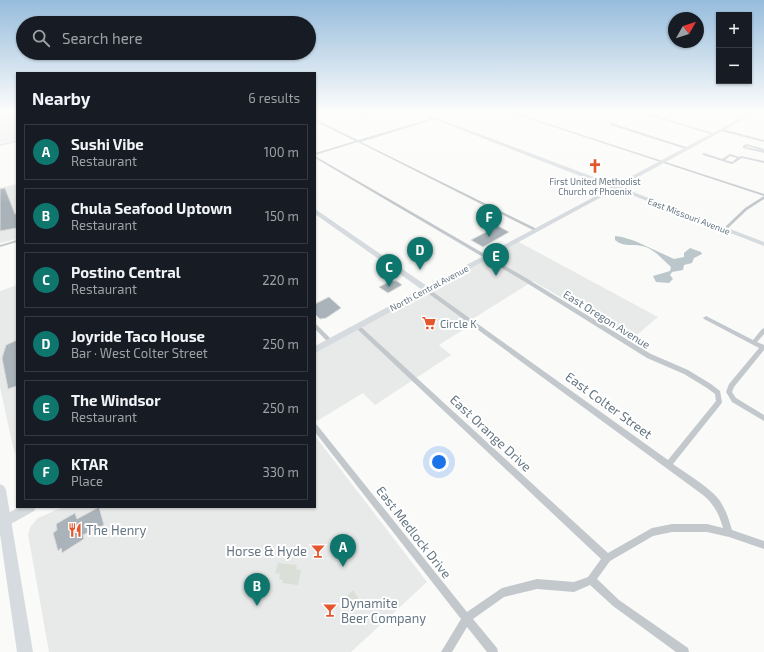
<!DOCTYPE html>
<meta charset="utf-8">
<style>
body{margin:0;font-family:"Exo 2",sans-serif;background:#20242c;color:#f1f3f6}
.controls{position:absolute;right:12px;top:12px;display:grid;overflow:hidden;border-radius:0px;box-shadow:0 1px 3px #0004}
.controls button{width:36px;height:36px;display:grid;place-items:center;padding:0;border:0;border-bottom:1px solid #363941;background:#171b24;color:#f1f3f6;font:20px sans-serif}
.compass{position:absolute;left:668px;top:12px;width:36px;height:36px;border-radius:50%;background:#171b24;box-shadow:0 1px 3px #0004;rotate:51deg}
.you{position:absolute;left:439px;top:462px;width:14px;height:14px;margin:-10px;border:3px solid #fff;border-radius:50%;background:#1a73e8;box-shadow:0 0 0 6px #1a73e833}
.badge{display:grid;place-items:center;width:26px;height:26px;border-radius:50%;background:#0f766e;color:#fff;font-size:13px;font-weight:700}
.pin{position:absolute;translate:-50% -33px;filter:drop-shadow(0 1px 2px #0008)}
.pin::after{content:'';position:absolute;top:21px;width:14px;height:12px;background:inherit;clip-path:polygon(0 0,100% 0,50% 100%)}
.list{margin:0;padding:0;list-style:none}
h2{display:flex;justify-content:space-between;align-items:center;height:52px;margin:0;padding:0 16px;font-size:17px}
h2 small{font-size:13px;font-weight:400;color:#9ea1a6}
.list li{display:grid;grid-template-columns:26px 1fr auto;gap:12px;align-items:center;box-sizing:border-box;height:56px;margin:0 8px 8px;padding:0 8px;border:1px solid #363941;border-radius:0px}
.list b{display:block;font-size:15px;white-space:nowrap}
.list p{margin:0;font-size:13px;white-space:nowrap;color:#9ea1a6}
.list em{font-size:13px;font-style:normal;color:#9ea1a6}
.icon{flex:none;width:22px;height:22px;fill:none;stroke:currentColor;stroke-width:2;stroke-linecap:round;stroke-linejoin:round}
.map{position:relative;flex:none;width:764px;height:652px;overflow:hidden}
.search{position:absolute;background:#171b24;box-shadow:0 1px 3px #0004;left:16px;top:16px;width:300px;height:44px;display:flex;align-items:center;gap:10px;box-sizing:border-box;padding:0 14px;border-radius:22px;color:#9ea1a6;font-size:15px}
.panel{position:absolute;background:#171b24;box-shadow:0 1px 3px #0004;left:16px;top:72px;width:300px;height:436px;border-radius:0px}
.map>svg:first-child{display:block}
.built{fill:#e8e9e9}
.green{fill:#dadfd7}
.water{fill:#bbc7cb}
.building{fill:#aab3b9;stroke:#dcdcda}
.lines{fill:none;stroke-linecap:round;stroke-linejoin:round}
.street{fill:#c3c8cc;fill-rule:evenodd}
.secondary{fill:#d6dbdf;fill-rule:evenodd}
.primary{fill:#d6dbdf;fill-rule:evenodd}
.labels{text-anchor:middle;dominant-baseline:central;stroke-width:4;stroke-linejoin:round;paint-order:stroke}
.far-poi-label{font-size:9px;fill:#657683;stroke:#fff}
.far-street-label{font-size:9px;fill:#657683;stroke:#fff}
.street-label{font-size:11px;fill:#657683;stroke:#fff}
.poi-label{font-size:11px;fill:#657683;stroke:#fff;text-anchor:start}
.near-street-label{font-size:13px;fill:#657683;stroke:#fff}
.near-poi-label{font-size:13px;fill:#657683;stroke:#fff;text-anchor:start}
</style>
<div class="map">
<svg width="764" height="652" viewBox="0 0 764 652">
<rect width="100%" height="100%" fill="#fafaf8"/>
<path class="built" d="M0,112H17V140L0,143Z
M17,184V239L0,243V188Z
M517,241L658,317L632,339L533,281L474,318L477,321L439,345L451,355L375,405L363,393L317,421L315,418V350Z
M17,285V457L13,447L0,387V291Z
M315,436L427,582L351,652H49L28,534L31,526L38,518L63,507H315Z"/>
<path class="green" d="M278,563L297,565L296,569L301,570L298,585L282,583L283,580L279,579L280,574L275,573Z
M353,590L361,603L352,611L345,598Z"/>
<path class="water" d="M615,236L622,237L635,241L674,259L684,257V253L690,248L701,252L702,254L694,258L692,263L684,265L683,270L672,272L670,275L673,279L669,283L656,282L653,276L670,271L671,267C663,260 656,251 646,247C635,243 624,248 615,240Z"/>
<path class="building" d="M5,188L15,214L17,213V228L0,231V189Z
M498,226L509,232L483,247L471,240Z
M391,281H397L402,285L388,293L379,287Z
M329,297L341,308L326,318L320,319L315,314V304Z
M17,340V386L8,389L2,358L6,345Z
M99,507L104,525L83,535L84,539L62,553L61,548L58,551L53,533L57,530L56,524L75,513L77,519Z"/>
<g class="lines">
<path class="street" d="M357,112H360L368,116L366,117Z
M508,112H512L764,194V199L747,210L726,230H724V228L745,208L764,196Z
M567,112H571L574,114L573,115Z
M638,112H642L716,134L714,135Z
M433,118L435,119L361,142L537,229V231H535L358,142L315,155V153L355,141L315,121V119L358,140Z
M610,123H612L689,148L686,149L610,125Z
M722,129L764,140V142L721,131Z
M746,144L764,149V151L747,146L746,147L764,151V153L743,148V146Z
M704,153L722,159L730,154L739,157L741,156L764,161V163L742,158L732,164L703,155L702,154ZM730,156L737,158L732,162L725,160Z
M315,156L526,278L651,354L688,370L711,384L720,391L722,402L721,404L673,464C687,474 711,488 720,501C726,510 729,520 732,530L764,541V549L729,537L707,532H672L653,536L610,561L597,579L619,600L688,648L689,652H676L613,606L590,585L574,592L537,589L504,597L473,619L497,648L498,652H487L467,627L452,652H441L461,619L315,432V424L317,425L467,612L499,590L502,588L537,579L574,582L588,577L601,559L356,328L355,327L356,326H360L608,553L652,528L672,524H707L723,528C719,514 714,504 703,495L425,291L424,290L425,289H429L668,460L716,401L715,394L707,388L684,374L647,358L522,280L315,158Z
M17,240V242L0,247V245Z
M706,316L753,340L762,329L764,328V334L757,342L764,345V350L734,387L732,392L736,398L764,415V421L732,402L726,392L729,384L759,348L704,319L703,318Z
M315,324L317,325L334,342L333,343H329L315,329Z"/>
<path class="secondary" d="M415,112H421L615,185L752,112H757L620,187L764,242V246L616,189L315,353V346L421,289L315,214V209L427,286L611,188Z
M17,140V142L0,146V144Z
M19,507H36L34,511L9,525L5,527L1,525V517Z"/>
<path class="primary" d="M0,484L4,486L6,490L33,652H17L0,534Z"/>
</g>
<linearGradient id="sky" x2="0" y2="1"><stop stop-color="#96bcdc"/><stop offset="0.55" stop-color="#fdfdfc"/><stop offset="1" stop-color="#fdfdfc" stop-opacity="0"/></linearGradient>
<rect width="764" height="203" fill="url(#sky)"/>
<defs>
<symbol id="church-bare" viewBox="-9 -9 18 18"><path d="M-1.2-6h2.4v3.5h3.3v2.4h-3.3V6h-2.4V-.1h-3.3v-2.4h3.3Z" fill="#e4572e" stroke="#fff" stroke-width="2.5" paint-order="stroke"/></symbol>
<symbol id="supermarket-bare" viewBox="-9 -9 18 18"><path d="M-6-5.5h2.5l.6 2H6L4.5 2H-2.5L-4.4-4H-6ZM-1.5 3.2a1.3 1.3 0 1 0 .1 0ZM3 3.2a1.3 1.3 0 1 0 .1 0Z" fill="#e4572e" stroke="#fff" stroke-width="2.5" paint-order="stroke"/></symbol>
<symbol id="restaurant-bare" viewBox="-9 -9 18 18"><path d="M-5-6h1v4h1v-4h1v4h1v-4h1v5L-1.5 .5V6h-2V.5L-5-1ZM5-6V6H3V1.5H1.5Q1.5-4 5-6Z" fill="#e4572e" stroke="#fff" stroke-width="2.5" paint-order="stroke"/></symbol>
<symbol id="bar-bare" viewBox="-9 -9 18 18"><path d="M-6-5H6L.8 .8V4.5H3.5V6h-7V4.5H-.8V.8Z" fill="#e4572e" stroke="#fff" stroke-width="2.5" paint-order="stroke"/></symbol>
</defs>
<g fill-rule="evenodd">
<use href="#church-bare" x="585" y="156" width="20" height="20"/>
<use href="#supermarket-bare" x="419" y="313" width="20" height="20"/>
<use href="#restaurant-bare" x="65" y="520" width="20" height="20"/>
<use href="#bar-bare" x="308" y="541" width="20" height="20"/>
<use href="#bar-bare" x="320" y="600" width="20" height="20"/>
</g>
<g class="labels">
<g class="far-poi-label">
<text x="595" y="181">First United Methodist<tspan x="595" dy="10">Church of Phoenix</tspan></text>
</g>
<g class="far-street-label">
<text transform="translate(689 216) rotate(21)">East Missouri Avenue</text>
<text transform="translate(429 288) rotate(-28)">North Central Avenue</text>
</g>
<g class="street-label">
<text transform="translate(607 319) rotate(32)">East Oregon Avenue</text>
</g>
<g class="poi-label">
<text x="440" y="323">Circle K</text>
</g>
<g class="near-street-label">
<text transform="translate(609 405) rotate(36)">East Colter Street</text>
<text transform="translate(491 433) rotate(43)">East Orange Drive</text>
<text transform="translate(414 532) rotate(52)">East Medlock Drive</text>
</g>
<g class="near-poi-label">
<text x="86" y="530">The Henry</text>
<text x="307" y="551" text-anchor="end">Horse &amp; Hyde</text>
<text x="341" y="603">Dynamite<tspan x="341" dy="15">Beer Company</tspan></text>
</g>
</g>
</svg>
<div class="controls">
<button>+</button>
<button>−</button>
</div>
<svg class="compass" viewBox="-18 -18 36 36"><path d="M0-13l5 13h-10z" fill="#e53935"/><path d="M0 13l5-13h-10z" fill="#9ea1a6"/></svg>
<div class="you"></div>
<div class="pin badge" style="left:343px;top:567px">A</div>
<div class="pin badge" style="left:257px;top:606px">B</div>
<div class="pin badge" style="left:389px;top:287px">C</div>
<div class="pin badge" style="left:420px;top:270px">D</div>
<div class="pin badge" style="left:496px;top:276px">E</div>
<div class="pin badge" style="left:489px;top:237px">F</div>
<div class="search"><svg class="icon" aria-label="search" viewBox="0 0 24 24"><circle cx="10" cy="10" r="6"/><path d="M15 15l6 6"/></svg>Search here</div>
<section class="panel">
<h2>Nearby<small>6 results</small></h2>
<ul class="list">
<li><span class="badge">A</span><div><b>Sushi Vibe</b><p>Restaurant</p></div><em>100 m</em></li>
<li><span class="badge">B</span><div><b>Chula Seafood Uptown</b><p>Restaurant</p></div><em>150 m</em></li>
<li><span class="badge">C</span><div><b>Postino Central</b><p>Restaurant</p></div><em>220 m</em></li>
<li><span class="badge">D</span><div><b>Joyride Taco House</b><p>Bar · West Colter Street</p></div><em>250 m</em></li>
<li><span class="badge">E</span><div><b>The Windsor</b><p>Restaurant</p></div><em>250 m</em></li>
<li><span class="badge">F</span><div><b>KTAR</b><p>Place</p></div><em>330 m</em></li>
</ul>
</section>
</div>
